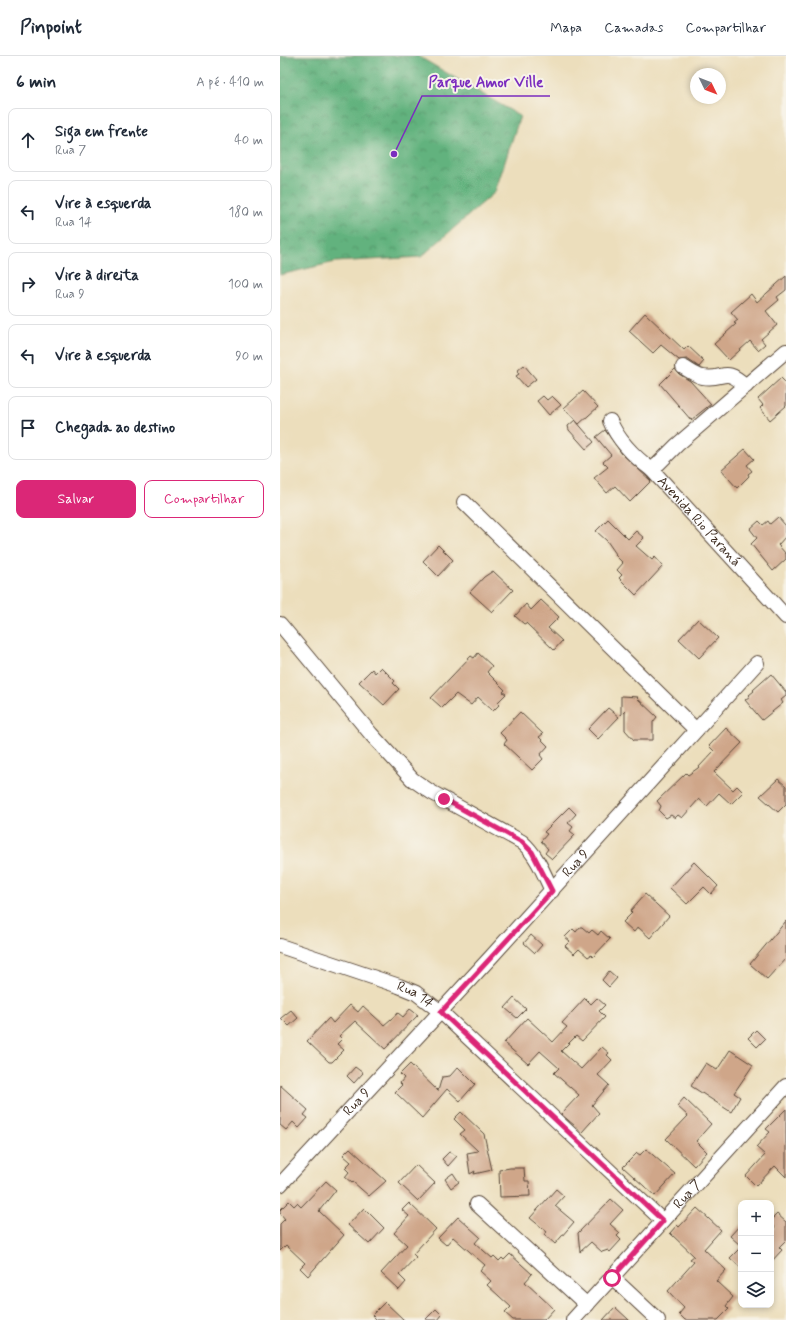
<!DOCTYPE html>
<html lang="pt">
<meta charset="utf-8">
<style>
body{margin:0;font-family:Mynerve,sans-serif;background:#f2f2f3;color:#1f2937}
.controls{position:absolute;right:12px;bottom:12px;display:grid;overflow:hidden;border-radius:8px;box-shadow:0 2px 6px #0003}
.controls button{width:36px;height:36px;display:grid;place-items:center;padding:0;border:0;border-bottom:1px solid #e0e1e3;background:#fff;color:#1f2937;font:20px sans-serif}
.compass{position:absolute;left:410px;top:12px;width:36px;height:36px;border-radius:50%;background:#fff;box-shadow:0 2px 6px #0003;rotate:133deg}
.stop{position:absolute;width:12px;height:12px;margin:-9px;border:3px solid #db2777;border-radius:50%;background:#fff}
.stop.end{background:#db2777;border-color:#fff;box-shadow:0 1px 4px #0008}
.list{margin:0;padding:0;list-style:none}
h2{display:flex;justify-content:space-between;align-items:center;height:52px;margin:0;padding:0 16px;font-size:17px}
h2 small{font-size:13px;font-weight:400;color:#747a83}
.list li{display:grid;grid-template-columns:26px 1fr auto;gap:12px;align-items:center;box-sizing:border-box;height:64px;margin:0 8px 8px;padding:0 8px;border:1px solid #e0e1e3;border-radius:8px}
.list b{display:block;font-size:15px;white-space:nowrap}
.list p{margin:0;font-size:13px;white-space:nowrap;color:#747a83}
.list em{font-size:13px;font-style:normal;color:#747a83}
.actions{display:flex;gap:8px;padding:12px 16px}
.actions a{flex:1;padding:9px 0;border:1px solid #db2777;border-radius:8px;text-align:center;font-size:14px;color:#db2777}
.actions .main{background:#db2777;color:#fff}
.icon{flex:none;width:22px;height:22px;fill:none;stroke:currentColor;stroke-width:2;stroke-linecap:round;stroke-linejoin:round}
.map{position:relative;flex:none;width:506px;height:1264px;overflow:hidden}
header{display:flex;align-items:center;gap:24px;box-sizing:border-box;height:56px;padding:0 20px;background:#fff;border-bottom:1px solid #e0e1e3}
header strong{font-size:19px}
nav{display:flex;gap:22px;margin-inline-start:auto;font-size:14px}
main{display:flex}
aside{flex:1;background:#fff}
.map>svg:first-child{display:block}
.forest{fill:url(#forest-crowns);stroke:#4e6e4e}
.building{fill:#cfa689}
.lines{fill:none;stroke-linecap:round;stroke-linejoin:round}
.minor-casing{stroke:#564536;stroke-width:16}
.minor{stroke:#fff;stroke-width:14}
.route{stroke:#db2777;stroke-width:5}
.labels{text-anchor:middle;dominant-baseline:central;stroke-width:4;stroke-linejoin:round;paint-order:stroke}
.street-label{font-size:14px;fill:#3b2a1e;stroke:#f7f3e8}
.leader{fill:none;stroke:#7b2cbf;stroke-width:1.5}
.callout-dot{fill:#7b2cbf;stroke:#f7f3e8;stroke-width:1.5}
.callout-label{font-size:15px;text-anchor:middle;font-weight:bold;fill:#7b2cbf;stroke:#f7f3e8;stroke-width:4;stroke-linejoin:round;paint-order:stroke}
</style>
<header>
<strong>Pinpoint</strong>
<nav><a>Mapa</a><a>Camadas</a><a>Compartilhar</a></nav>
</header>
<main>
<aside>
<h2>6 min<small>A pé · 410 m</small></h2>
<ul class="list">
<li><svg class="icon" aria-label="ahead" viewBox="0 0 24 24"><path d="M12 20V5M6 11l6-6 6 6"/></svg><div><b>Siga em frente</b><p>Rua 7</p></div><em>40 m</em></li>
<li><svg class="icon" aria-label="left" viewBox="0 0 24 24"><path d="M17 20v-9H6M10 6l-5 5 5 5"/></svg><div><b>Vire à esquerda</b><p>Rua 14</p></div><em>180 m</em></li>
<li><svg class="icon" aria-label="right" viewBox="0 0 24 24"><path d="M7 20v-9h11M14 6l5 5-5 5"/></svg><div><b>Vire à direita</b><p>Rua 9</p></div><em>100 m</em></li>
<li><svg class="icon" aria-label="left" viewBox="0 0 24 24"><path d="M17 20v-9H6M10 6l-5 5 5 5"/></svg><div><b>Vire à esquerda</b></div><em>90 m</em></li>
<li><svg class="icon" aria-label="arrive" viewBox="0 0 24 24"><path d="M6 21V4h12l-3 4 3 4H6"/></svg><div><b>Chegada ao destino</b></div></li>
</ul>
<div class="actions"><a class="main">Salvar</a><a>Compartilhar</a></div>
</aside>
<div class="map">
<svg width="506" height="1264" viewBox="0 0 506 1264">
<defs>
<pattern id="forest-crowns" width="20" height="18" patternUnits="userSpaceOnUse"><rect width="20" height="18" fill="#62b27e"/><path d="M2 6a3 3 0 1 1 6 0M12 15a3 3 0 1 1 6 0" fill="none" stroke="#529167"/></pattern>
</defs>
<rect width="100%" height="100%" fill="#f7f3e8"/>
<filter id="ink" filterUnits="userSpaceOnUse"><feTurbulence type="fractalNoise" baseFrequency=".025" numOctaves="2"/><feDisplacementMap in="SourceGraphic" scale="8" xChannelSelector="R" yChannelSelector="G"/><feConvolveMatrix kernelMatrix="1 2 1 2 8 2 1 2 1" color-interpolation-filters="sRGB"/></filter>
<filter id="wash" filterUnits="userSpaceOnUse"><feTurbulence type="fractalNoise" baseFrequency=".012" numOctaves="4" result="noise"/><feDisplacementMap in="SourceGraphic" scale="16" xChannelSelector="R" yChannelSelector="G"/><feGaussianBlur stdDeviation="0.9" result="paint"/><feColorMatrix in="noise" values="0 0 0 0 0 0 0 0 0 0 0 0 0 0 0 0 0 1.4 0 .05"/><feComposite in="paint" operator="in"/></filter>
<g filter="url(#wash)">
<rect width="100%" height="100%" fill="#ecdebc"/>
<path class="forest" d="M0,0H138L240,60L215,136L141,201L55,206L0,219Z"/>
<g id="blocks">
<path class="building" d="M506,220V234L497,241L499,244L486,255L497,269L481,283L485,288L478,294L470,285L449,304L434,288L456,268L454,267L458,264L451,256L471,238L477,246Z
M365,257L404,294L408,290L424,305L419,311L407,303L399,304L381,289L373,297L349,275Z
M244,309L256,323L246,331L236,320L239,318L237,315Z
M395,313L399,318L410,325L431,348L411,364L380,328Z
M501,322L506,327V350L490,364L480,352L483,349L478,343Z
M303,335L318,351L299,368L284,352Z
M263,340L267,344L272,340L281,349L269,359L257,345Z
M295,364L314,386L306,393L289,374L288,370Z
M325,374L342,398L371,425L350,446L335,430L327,437L314,422L328,411L323,406L331,399L316,381Z
M465,393L474,403L467,409L472,415L468,418L469,420L457,432L441,414Z
M498,461L506,470V480L498,489L506,498V503L493,515L471,488L477,482L470,473L479,465L483,469L488,465L490,468Z
M328,463L348,483L356,475L364,482L356,490L372,504L375,501L383,510L356,539L339,522L342,519L337,514L343,507L335,499L336,498L327,485L316,475Z
M158,489L173,504L158,520L143,505Z
M213,515L233,534L212,556L190,536L204,521Z
M261,544L279,561L268,572L282,585L274,594L246,567L244,568L235,560L246,548L251,554Z
M418,563L438,582L419,602L399,583Z
M198,597L212,610L207,616L225,634L223,636L226,638L218,646L220,648L213,655L198,641L191,649L176,638L162,652L160,650L151,642L191,600L194,602Z
M101,611L115,625L113,627L119,633L104,649L79,626L92,613L95,617Z
M491,618L506,636V640L501,644L503,647L482,664L465,644L470,640L469,639L474,635L473,634Z
M341,640L358,641L357,642L377,661L373,666V684H354L345,674V655L341,659Z
M328,652L339,661L318,683L308,673Z
M240,656L263,678L259,681L268,690L260,699L263,703L252,714L224,688L227,684L220,677Z
M446,672L462,687L434,716L453,734L457,730L463,736L451,748L439,737L427,750L419,743L402,762L398,759L395,762L391,759L386,762L379,755L381,750L377,745L406,717L408,719L418,712L434,695L429,690Z
M498,723L506,730V748L498,756L480,740Z
M289,751L296,758L288,767L293,771L290,775L295,779L272,803L265,797L268,793L261,785L267,778L264,776Z
M414,806L438,830L431,838L424,831L407,848L390,832Z
M365,838L389,860L370,882L358,871L354,876L343,866L352,857L350,855Z
M506,865V902L487,923L470,908Z
M300,871H302L309,877L312,874L318,879L321,875L330,883L313,901L311,899L308,901L299,893L294,898L285,890L290,885L285,881L293,873L296,876Z
M251,879L262,889L255,897L244,887Z
M329,915L337,922L329,931L322,924Z
M234,942L246,953L237,962L225,952Z
M305,942L311,948L317,942L325,949L319,955L325,961L302,985L296,980L281,995L301,1013L322,991L329,997L327,999L332,1004L318,1019L329,1029L312,1049L319,1057L302,1076L281,1058L299,1039L274,1017L279,1012L260,995L248,1008L224,987L247,962L273,986L287,971L282,967Z
M70,949L78,956L83,950L104,969L118,957L123,961L130,953L138,959L105,993L75,965L59,980L62,983L57,988L64,994L52,1006H49L27,985L49,962L53,967Z
M11,954L18,962L9,970L1,962Z
M476,974L485,983L477,991L468,982Z
M450,994L473,1009L454,1037L460,1041L451,1056L411,1030L426,1007L437,1014Z
M130,1008L158,1035L162,1021L170,1020L178,1011L195,1028L180,1045L167,1033L142,1062L115,1036L122,1029L120,1027L124,1022L120,1018Z
M75,1011L83,1017L74,1027L67,1020Z
M0,1029L28,1054L24,1059L28,1062L19,1072L13,1066L6,1074L0,1069Z
M404,1042L431,1068L416,1085L427,1096L414,1110L386,1083L408,1060L397,1050Z
M506,1053V1121L495,1110L476,1130L466,1120L485,1099L476,1091L490,1076L486,1073Z
M181,1056L204,1078L212,1114L194,1118L195,1115L190,1118L187,1097L198,1095L180,1078L185,1074L174,1063Z
M70,1092L106,1125L89,1140L73,1126L72,1127L65,1121L69,1116L65,1112L71,1106L63,1099Z
M366,1093L395,1118L375,1140L343,1111L357,1097L360,1099Z
M169,1096L177,1100L168,1110L162,1103Z
M136,1109L155,1127L138,1145L119,1127Z
M230,1112H244L245,1125H249L250,1140L220,1141L219,1114Z
M173,1117L179,1126L171,1132L165,1123Z
M46,1125L56,1134L39,1155L64,1179L28,1220L20,1212L25,1207L6,1189L0,1195V1168L5,1163L0,1157V1154L9,1145L14,1150L17,1147L21,1151Z
M276,1133L284,1140L275,1150L294,1166L275,1188L264,1178L267,1176L250,1162Z
M331,1143L343,1154L330,1168L340,1177L337,1180L341,1184L330,1196L328,1194L322,1196L311,1186L300,1196L298,1177Z
M129,1147L156,1173L133,1198L136,1201L119,1219L126,1226L119,1234L101,1217L127,1189L114,1177L129,1160L122,1154Z
M84,1152L104,1172L89,1188L68,1169Z
M417,1152L441,1174L424,1193L446,1214L436,1225L453,1241L446,1250L449,1253L438,1264H405L399,1258L404,1252L388,1235L414,1206L410,1203L414,1200L390,1177L397,1169L399,1171Z
M497,1158L506,1166V1184L499,1191L502,1194L491,1206V1175L495,1171L491,1168V1164Z
M178,1161L200,1181L195,1187L212,1202L214,1200L219,1205L222,1202L224,1204L230,1198L252,1218L245,1226L274,1253L264,1264H233L225,1257L231,1251L207,1229L211,1225L200,1215L205,1209L173,1181L166,1189L158,1182Z
M461,1168V1190L450,1180Z
M461,1191V1212L450,1202Z
M105,1246L124,1264H97L92,1259Z
M335,1251L349,1264H323Z
M156,1253L162,1259L158,1264H145Z"/>
</g>
</g>
<g filter="url(#ink)">
<use href="#blocks" fill-opacity="0" stroke="#564536" stroke-width="1"/>
<g class="lines">
<defs>
<g id="minor">
<path id="s1" d="M506,295L397,389L372,414L506,561"/>
<path d="M403,311C409,314 416,320 423,321C445,325 443,309 466,330"/>
<path d="M330,365C338,384 356,402 372,414"/>
<path d="M184,446L416,674"/>
<path d="M0,568L91,678L132,723L151,736L242,786C257,799 264,818 272,835"/>
<path id="s2" d="M0,890L119,930L136,937L161,956L383,1165"/>
<path id="s3" d="M0,1129L211,901L477,607"/>
<path d="M197,1148L307,1249"/>
<path d="M332,1221L378,1264"/>
<path id="s4" d="M293,1264L506,1030"/>
</g>
</defs>
<use href="#minor" class="minor-casing"/>
<use href="#minor" class="minor"/>
</g>
</g>
<g class="lines" filter="url(#ink)">
<path class="route" d="M164,743L242,786L252,796L272,835L161,956L383,1165L332,1222"/>
</g>
<g class="labels">
<g class="street-label">
<text stroke="none"><textPath href="#s1" startOffset="249">Avenida Rio Paraná</textPath></text>
<text stroke="none"><textPath href="#s3" startOffset="437">Rua 9</textPath></text>
<text stroke="none"><textPath href="#s2" startOffset="144">Rua 14</textPath></text>
<text stroke="none"><textPath href="#s3" startOffset="113">Rua 9</textPath></text>
<text stroke="none"><textPath href="#s4" startOffset="170">Rua 7</textPath></text>
</g>
</g>
<path class="leader" d="M114 98L142 40H270"/>
<circle class="callout-dot" cx="114" cy="98" r="4"/>
<g class="callout-label">
<text x="206" y="31">Parque Amor Ville</text>
</g>
</svg>
<div class="controls">
<button>+</button>
<button>−</button>
<button><svg class="icon" aria-label="layers" viewBox="0 0 24 24"><path d="M12 4l9 5-9 5-9-5zM3 14l9 5 9-5"/></svg></button>
</div>
<svg class="compass" viewBox="-18 -18 36 36"><path d="M0-13l5 13h-10z" fill="#e53935"/><path d="M0 13l5-13h-10z" fill="#747a83"/></svg>
<div class="stop" style="left:332px;top:1222px"></div>
<div class="stop end" style="left:164px;top:743px"></div>
</div>
</main>
